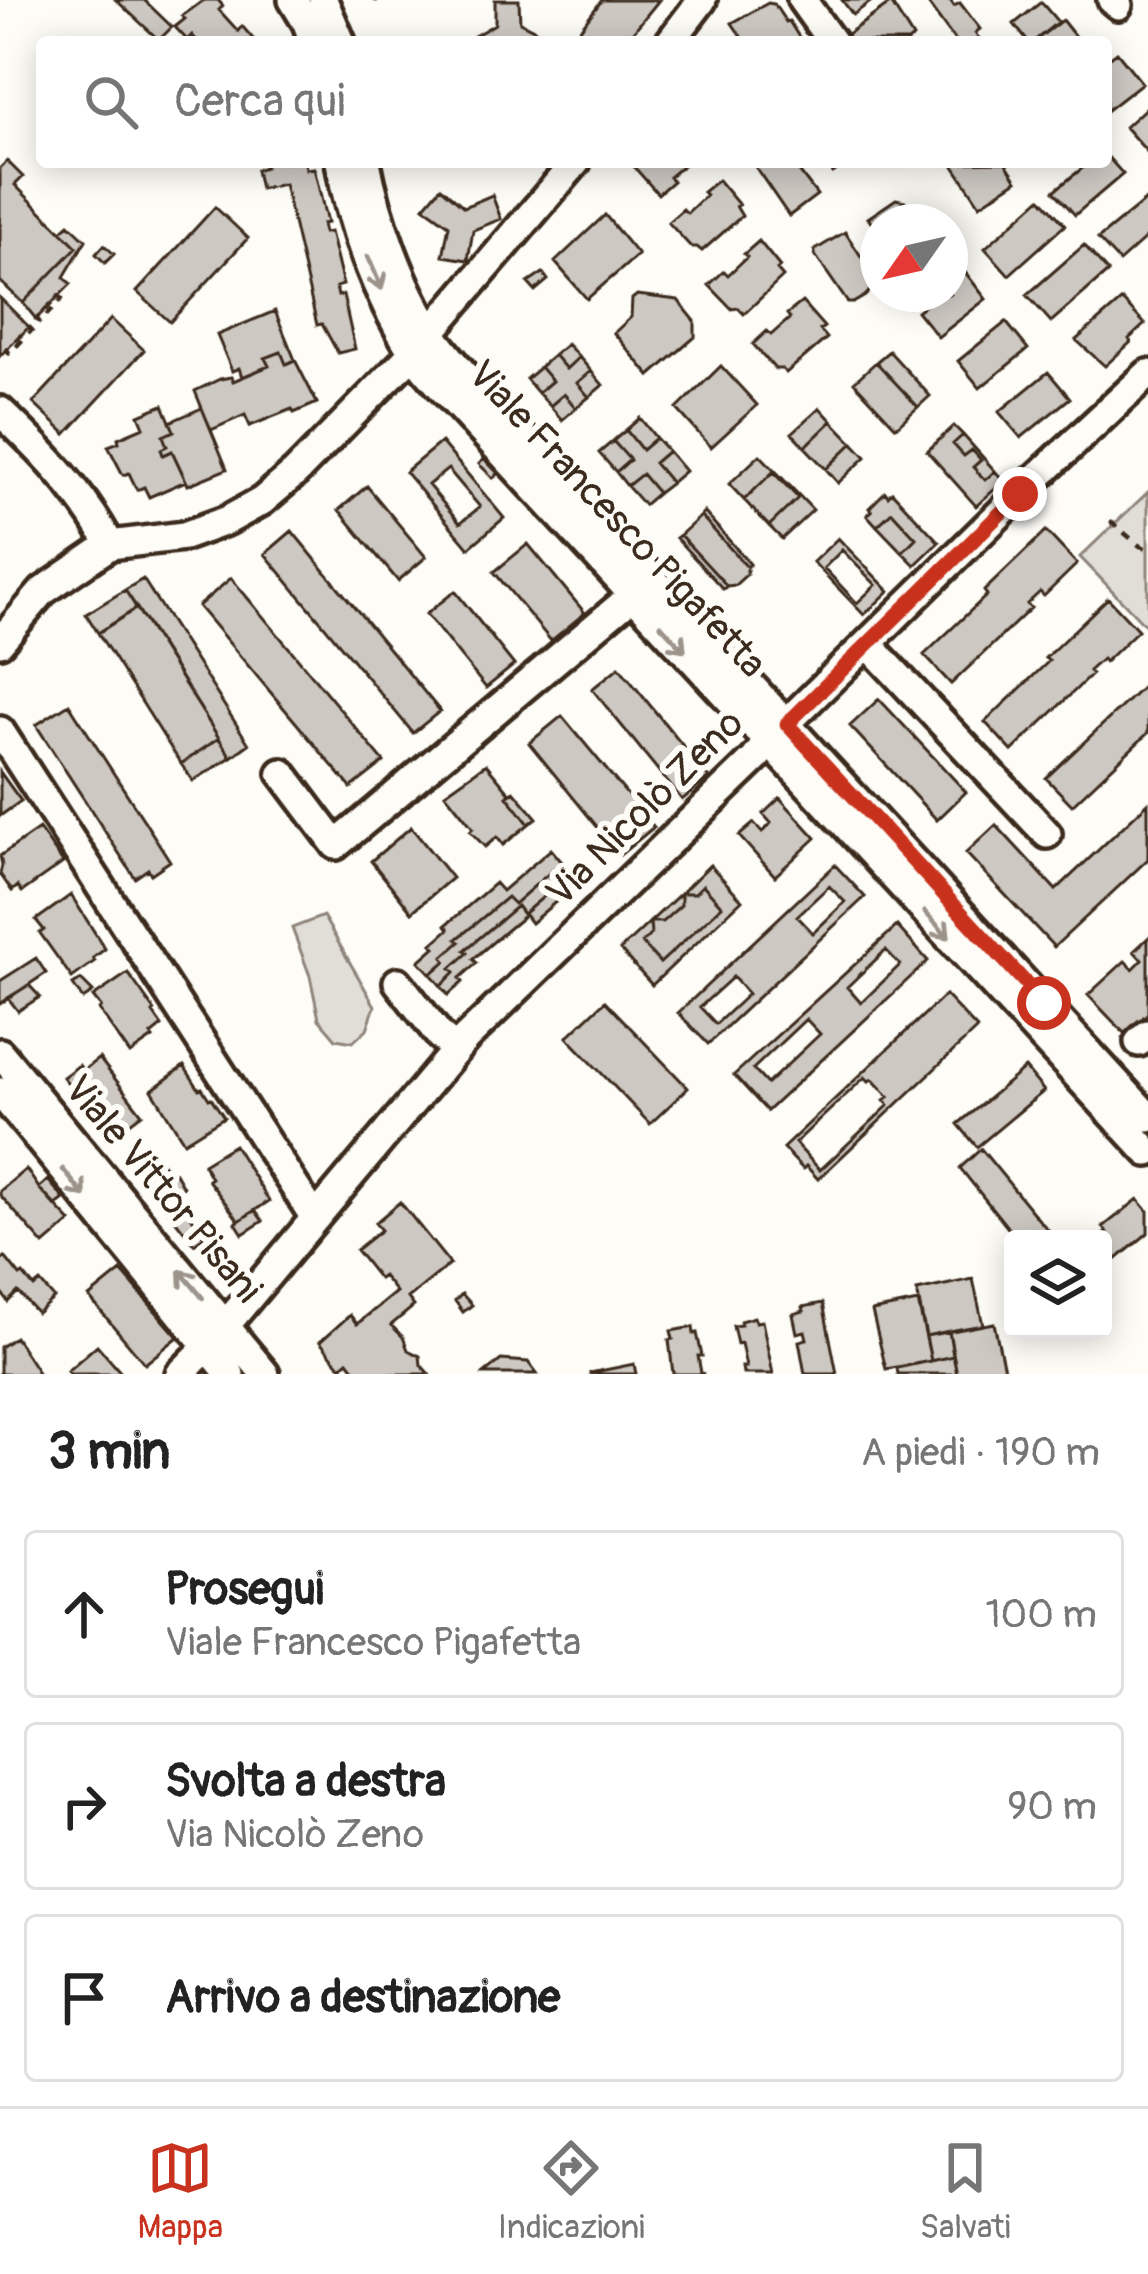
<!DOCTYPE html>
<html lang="it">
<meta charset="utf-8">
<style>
body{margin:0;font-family:Pangolin,sans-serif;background:#f2f2f2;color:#222}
.controls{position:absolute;right:36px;bottom:36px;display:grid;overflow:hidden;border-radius:12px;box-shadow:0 6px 30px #0003}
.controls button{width:108px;height:108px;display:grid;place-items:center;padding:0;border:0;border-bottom:3px solid #e0e0e0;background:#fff;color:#222;font:60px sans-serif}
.compass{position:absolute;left:860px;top:204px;width:108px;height:108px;border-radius:50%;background:#fff;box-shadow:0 6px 30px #0003;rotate:236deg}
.stop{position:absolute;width:36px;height:36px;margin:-27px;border:9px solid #c8321e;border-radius:50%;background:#fff}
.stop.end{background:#c8321e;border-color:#fff;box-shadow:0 3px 12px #0008}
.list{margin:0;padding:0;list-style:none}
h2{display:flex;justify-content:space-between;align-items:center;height:156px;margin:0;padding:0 48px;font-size:51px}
h2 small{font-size:39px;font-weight:400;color:#767676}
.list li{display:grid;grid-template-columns:78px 1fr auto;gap:36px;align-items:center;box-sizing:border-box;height:168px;margin:0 24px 24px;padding:0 24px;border:3px solid #e0e0e0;border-radius:12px}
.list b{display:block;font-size:45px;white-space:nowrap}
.list p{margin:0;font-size:39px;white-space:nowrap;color:#767676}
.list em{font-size:39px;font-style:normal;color:#767676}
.icon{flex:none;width:66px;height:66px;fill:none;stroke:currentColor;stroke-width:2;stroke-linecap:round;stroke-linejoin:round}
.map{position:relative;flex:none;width:1148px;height:1374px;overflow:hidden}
.search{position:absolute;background:#fff;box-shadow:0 6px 30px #0003;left:36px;right:36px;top:36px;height:132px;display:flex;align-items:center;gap:30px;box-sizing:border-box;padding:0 42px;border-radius:12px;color:#767676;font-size:45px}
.sheet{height:732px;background:#fff}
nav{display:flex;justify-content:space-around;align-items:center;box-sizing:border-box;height:168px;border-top:3px solid #e0e0e0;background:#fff;font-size:33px;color:#767676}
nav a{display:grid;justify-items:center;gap:6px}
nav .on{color:#c8321e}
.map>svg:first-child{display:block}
.green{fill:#e1ded7;stroke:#8e847a;stroke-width:3}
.building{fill:#cdc8c2;stroke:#3b2a1e;stroke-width:3;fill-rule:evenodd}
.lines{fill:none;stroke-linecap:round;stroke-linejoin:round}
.minor-casing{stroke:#3b2a1e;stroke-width:36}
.path{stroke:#3b2a1e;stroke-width:4.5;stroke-dasharray:9 9;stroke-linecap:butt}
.minor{stroke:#fdfcf7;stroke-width:27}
.oneway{stroke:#9c938a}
.route{stroke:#c8321e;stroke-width:15}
.labels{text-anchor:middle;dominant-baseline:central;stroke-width:12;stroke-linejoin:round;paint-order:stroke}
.street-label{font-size:39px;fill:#3b2a1e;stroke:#fdfcf7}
</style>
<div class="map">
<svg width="1148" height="1374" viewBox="0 0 1148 1374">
<rect width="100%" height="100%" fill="#fdfcf7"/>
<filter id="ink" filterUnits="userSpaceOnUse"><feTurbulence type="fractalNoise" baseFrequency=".00833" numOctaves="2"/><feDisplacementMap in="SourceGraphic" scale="24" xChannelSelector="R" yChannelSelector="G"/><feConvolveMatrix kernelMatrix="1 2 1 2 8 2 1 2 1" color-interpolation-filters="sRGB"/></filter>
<g filter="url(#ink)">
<path class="green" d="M1148,492V628L1080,557Z
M323,916L375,1006L367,1029L353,1042L336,1039L319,1019L310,976L292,928Z"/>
<path class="building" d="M116,0H144L172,27L159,40Z
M204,0H218L223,6L219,10L238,31L242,26L254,40L252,42H198L192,35L187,40L175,27L185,19L182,16Z
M495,0H519L520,22L547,36L544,42H471L469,39L495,24Z
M602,0H659L625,42H594L579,30Z
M842,0H873L853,15Z
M925,0H950L954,6L960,3L980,29L975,33L981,42H956Z
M1041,2L1058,22L1033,42H1028L1014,24Z
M768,3L774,4L786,22L789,21L802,42H745L732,23Z
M891,3L913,38L908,42H847L843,37Z
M1062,20L1077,39L1074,42H1033Z
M1117,52L1142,83L1106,111V60Z
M1148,106V153L1125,127Z
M1106,155L1123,174L1075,215L1054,191L1090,162H1106Z
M7,161L23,177L15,185L77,247L23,303L0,281V168Z
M264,162H305L306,169L314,168L327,223L322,224L324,233L330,232L343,285L336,287L338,296L343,295L355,349L338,353L322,324L317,325L284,184L260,189L256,170L265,167Z
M638,162H687L669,177L673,181L658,194L635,168L640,164Z
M759,162H792L817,195L789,216L754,165Z
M825,162H856L847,168L844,165L833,173Z
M1005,162L1017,180L980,205L952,163Z
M718,180L739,205L736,206L742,216L702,251L697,247H691L668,222L683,209L687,213L706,195L703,192Z
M441,187L464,207L492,195L501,219L473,230L468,260L443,256L449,225L424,207Z
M1041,198L1065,225L1009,275L985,248Z
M896,199L905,201L920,222H878V233L868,218Z
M1147,199L1148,236L1119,262L1098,239Z
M215,207L248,238L170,322L137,292Z
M605,215L638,255L587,299L555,262Z
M69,224L86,240L64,277L71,284L36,319L23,303L77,247L61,231Z
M845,232L878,282L865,296L853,303H848L815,255V250Z
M759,241L780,267L777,270L783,277L744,314L738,308L732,309L709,285L724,271L728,275L747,257L744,254Z
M104,245L114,254L105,263L96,254Z
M1084,245L1108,272L1051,322L1027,295Z
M965,272L986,299L938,337L917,311L938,294H950V284Z
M543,273L548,280L535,291L528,283Z
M637,295L678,300L695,321V337L650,376L614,333L631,317L632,299Z
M0,298L29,327L0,356Z
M1122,300L1145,324L1129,339L1131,342L1105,366L1076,340Z
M802,302L824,327L820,330L827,338L786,373L782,369H775L753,344L767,331L771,335L790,318L787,314Z
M275,311L295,360L286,364L281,352L265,358L269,366L242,377L239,368L232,371L217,335Z
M111,319L144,350L66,434L33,403Z
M1006,322L1028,349L980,388L958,361Z
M567,344L579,357L566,369L554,355Z
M889,351L930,396L918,407L876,362Z
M281,352L286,364L295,360L317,403L294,413L292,409L250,426L245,415L211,430L195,391L220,379L231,377L233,381L269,366L265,358Z
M554,355L566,369L579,357L591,371L577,383L589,397L576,408L564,394L550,406L538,393L552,381L540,367Z
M876,362L918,407L896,427L854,382Z
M721,366L757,405L711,447L677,409Z
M540,367L552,381L538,393L526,379Z
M591,371L603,385L589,397L577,383Z
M1048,372L1070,398L1021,438L999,412Z
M564,394L576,408L562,420L550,406Z
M163,405L174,431L163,436L167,446L161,449L163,455L172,451L186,481L149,497L144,487L137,490L129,473L123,475L108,446L119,442L118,438L144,427L139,415Z
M202,408L227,469L188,485L172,451L163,455L161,449L167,446L163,436L174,431L170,422Z
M820,408L832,421L805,447L792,433Z
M640,418L656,438L642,450L626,430Z
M832,421L853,443L826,469L805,447Z
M954,426L963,435L953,444L964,456L972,450L981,460L973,467L985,480L995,471L1004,481L976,506L927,451Z
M626,430L642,450L656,438L668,451L654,463L671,483L658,493L642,474L627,486L616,472L630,460L613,441Z
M963,435L995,471L985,480L973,467L981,460L972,450L964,456L953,444Z
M613,441L630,460L616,472L599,453Z
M441,442L504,518L469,548L405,472ZM448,469L480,507L460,523L428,485Z
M853,443L866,457L838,483L826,469Z
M668,451L685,471L671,483L654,463Z
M760,455L813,510L782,539L769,526L798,498L773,472L744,500L729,484Z
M484,459L498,473L493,478L479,464Z
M773,472L798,498L769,526L744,500Z
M642,474L658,493L644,505L627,486Z
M367,486L426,557L398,581L339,510Z
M885,492L888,496L892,492L939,542L915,565L902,552L916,538L892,512L877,526L867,515L872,511L869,508Z
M704,512L750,564L747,567L701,516Z
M892,512L916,538L902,552L877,526Z
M701,516L747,567V574L735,585L727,586L680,535Z
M292,531L440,711L413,733L265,554Z
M1046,531L1077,564L1044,596L1040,592L1027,604L1031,608L951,684L924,655L987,595L984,591Z
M680,535L727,586L723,589L676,538Z
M838,538L889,591L864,615L813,562ZM842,550L876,585L857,603L824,568Z
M528,544L585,613L551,641L494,572Z
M231,578L384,762L351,788L198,606Z
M143,579L249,744L231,757L125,590Z
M125,590L137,608L98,633L86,614Z
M455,591L514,665L486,688L426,614Z
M1108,598L1138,630L1105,662L1102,659L1089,671L1092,674L1012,751L985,722L1049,661L1045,658Z
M137,608L219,738L181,764L98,633Z
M619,667L709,778L682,800L592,689Z
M1148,682V733L1072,805L1046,778Z
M879,699L966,792L937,820L850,726Z
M69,704L170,861L151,874L148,869L135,878L36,725Z
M562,716L654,827L620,855L529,743Z
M219,738L231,757L193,781L181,764Z
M486,764L510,793L507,796L529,824L503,845L497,837L485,847L470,831L473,828L445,793Z
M0,772L21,801L0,816Z
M514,791L537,818L529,824L507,796Z
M780,798L816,838L775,876L739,836L754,823L762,832L767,828L771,823L763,814Z
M1148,803V859L1054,947L966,853L996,825L1056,890Z
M411,827L452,878L412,912L371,861Z
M39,829L63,863L22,892L18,886L12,891L0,874L2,865L0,856Z
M551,849L562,862L514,904L507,897L457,939L460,942L443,957L446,961L431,974L419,961L435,947L432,944L449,929L446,925L495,883L502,891Z
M562,862L572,873L523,914L517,906L465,950L468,953L451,968L455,972L441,986L431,974L446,961L443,957L460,942L457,939L507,897L514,904Z
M710,865L742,900L652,985L620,950L650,922L651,934L642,943L660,963L722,906L703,885L695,893H681Z
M835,865L865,897L708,1044L678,1013ZM829,886L845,902L813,933L797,916ZM733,977L748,994L716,1024L700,1007Z
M572,873L579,882L531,923L525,915L507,930L473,959L477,963L460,978L463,982L448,995L441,986L455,972L451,968L468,953L465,950L517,906L523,914Z
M703,885L722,906L660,963L642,943L651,934L650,922H662L681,905V893H695Z
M681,893V905L662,922H650Z
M71,895L105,949L93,958L95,961L72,978L40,933L44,930L36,920Z
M897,926L928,961L767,1111L734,1075ZM886,950L900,965L861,1003L847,987ZM806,1019L820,1034L767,1084L753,1069Z
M1148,938V1013L1125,1034L1088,995L1125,961L1133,969L1142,960L1134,951Z
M36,958L46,973L0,1004V981Z
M128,973L155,1011L153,1013L162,1026L151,1035L153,1038L130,1054L99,1010L101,1007L93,997Z
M81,980L93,992L83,999L73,985Z
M29,985L40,997L18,1011L8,998Z
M945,995L977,1029L818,1179L806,1166L803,1169L783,1148ZM865,1077L869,1081L872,1079L889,1097L884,1100L889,1105L820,1170L795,1143Z
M605,1001L688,1088L650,1124L567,1037Z
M99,1058L142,1114L114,1135L72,1079Z
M79,1065L83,1071L72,1079L74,1083L70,1086L63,1077Z
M184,1066L199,1089L202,1088L209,1099L211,1098L224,1117L184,1142L152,1090Z
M1025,1068L1044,1091L977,1147L958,1124Z
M234,1145L269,1201L239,1221L208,1180L211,1178L203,1164Z
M981,1149L1039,1220L1057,1239H1013L1015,1237L960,1168Z
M154,1152L169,1173L149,1186L133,1166Z
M26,1169L39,1188L71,1222L44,1245L0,1195V1191Z
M169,1173L171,1176L175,1173L183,1187L177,1193L204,1237L194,1244L149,1186Z
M48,1180L64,1199L55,1206L39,1188Z
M1138,1199L1148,1211V1233L1106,1268L1111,1275L1103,1282V1239H1098L1107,1232L1103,1227Z
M400,1202L450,1264L408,1298L414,1306L391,1325L403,1337L408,1350L420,1356L421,1365L429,1374H358L348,1361L341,1367L320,1342L350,1315L357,1324L396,1292L383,1276L379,1279L356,1250L381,1230L375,1223Z
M255,1210L263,1221L243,1234L236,1223Z
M5,1257L20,1276L23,1274L34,1287L40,1282L54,1298L37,1313L18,1292L8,1302L0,1290V1262Z
M121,1271L178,1337L145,1364L89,1297Z
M973,1279L983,1325L926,1336L917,1291Z
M462,1294L472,1305L463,1312L455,1301Z
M918,1302L931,1361L886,1369L872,1311Z
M823,1303L837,1374H805L799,1341L807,1339L805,1331L797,1333L793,1314L804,1311L803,1307Z
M754,1317L756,1322L762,1321L773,1374H743L742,1367H746L741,1343L737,1344L733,1326L741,1325L740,1321Z
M994,1323L1005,1374H957L949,1331Z
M693,1327L694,1334L697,1333L702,1356H698L701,1373L704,1374H673L669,1340L673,1339L671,1331Z
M949,1331L953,1356L931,1361L926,1336Z
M15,1337L39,1374H0V1347Z
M97,1345L122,1374H70L67,1371Z
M953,1356L957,1374H898L897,1368Z
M501,1360L528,1362L537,1374H484Z
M634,1364L636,1374H590V1373Z"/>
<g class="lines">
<defs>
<path id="minor" d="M293,0L307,23L314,42
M323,0L341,42
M802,0L832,42
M1112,0L1118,5
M670,42L702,0
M340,162C351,227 377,295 412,351C420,364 432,376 442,388L1148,1152
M366,162C376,216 402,288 432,334C440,347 452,359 462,372L1148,1117
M0,411C41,450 84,494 110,545
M0,642L43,591L110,545L184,536L228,520L262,501L295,473L413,353L576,162
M868,644L1047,834
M0,731L315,1218
M282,773L336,845L645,585
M398,982L440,1036L456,1050
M1139,1042L1148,1034
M0,1053L265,1374
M0,1092L230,1374
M225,1326L466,1038L755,759L768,741L1030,484L1148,374
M180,1374L207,1347"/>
</defs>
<use href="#minor" class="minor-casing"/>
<path class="path" d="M373,0H378
M59,296L62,299L40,322L36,319Z
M29,327L32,330L10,353L6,350Z
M1110,521L1140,546L1148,549"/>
<use href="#minor" class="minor"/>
</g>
<defs><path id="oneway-shaft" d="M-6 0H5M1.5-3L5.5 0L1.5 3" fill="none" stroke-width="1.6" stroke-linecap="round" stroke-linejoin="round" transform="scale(3)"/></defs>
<g class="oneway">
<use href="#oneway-shaft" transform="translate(375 273) rotate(67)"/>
<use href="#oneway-shaft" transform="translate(673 638) rotate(47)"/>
<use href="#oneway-shaft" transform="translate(937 925) rotate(47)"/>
<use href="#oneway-shaft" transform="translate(74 1183) rotate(51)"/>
<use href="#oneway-shaft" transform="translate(191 1284) rotate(-130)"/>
</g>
</g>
<g class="lines" filter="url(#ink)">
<path class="route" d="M1020,494L787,724L1044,1003"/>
</g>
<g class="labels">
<g class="street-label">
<text transform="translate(617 519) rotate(47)">Viale Francesco Pigafetta</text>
<text transform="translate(645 808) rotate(-45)">Via Nicolò Zeno</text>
<text transform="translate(163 1189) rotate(50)">Viale Vittor Pisani</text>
</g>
</g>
</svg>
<div class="controls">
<button><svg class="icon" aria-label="layers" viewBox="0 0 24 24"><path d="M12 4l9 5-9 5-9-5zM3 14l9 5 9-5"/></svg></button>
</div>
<svg class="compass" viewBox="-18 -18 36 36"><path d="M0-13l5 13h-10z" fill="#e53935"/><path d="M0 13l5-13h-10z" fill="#767676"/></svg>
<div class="stop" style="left:1044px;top:1003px"></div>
<div class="stop end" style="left:1020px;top:494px"></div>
<div class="search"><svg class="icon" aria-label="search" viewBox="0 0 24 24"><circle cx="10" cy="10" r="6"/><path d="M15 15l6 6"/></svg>Cerca qui</div>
</div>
<section class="sheet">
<h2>3 min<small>A piedi · 190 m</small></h2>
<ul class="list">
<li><svg class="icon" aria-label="ahead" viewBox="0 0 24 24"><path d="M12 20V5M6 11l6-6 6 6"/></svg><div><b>Prosegui</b><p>Viale Francesco Pigafetta</p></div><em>100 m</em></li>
<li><svg class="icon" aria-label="right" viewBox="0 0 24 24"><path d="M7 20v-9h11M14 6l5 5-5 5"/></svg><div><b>Svolta a destra</b><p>Via Nicolò Zeno</p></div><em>90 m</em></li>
<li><svg class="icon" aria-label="arrive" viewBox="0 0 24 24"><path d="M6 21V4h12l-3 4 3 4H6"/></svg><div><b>Arrivo a destinazione</b></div></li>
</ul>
</section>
<nav>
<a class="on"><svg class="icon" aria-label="map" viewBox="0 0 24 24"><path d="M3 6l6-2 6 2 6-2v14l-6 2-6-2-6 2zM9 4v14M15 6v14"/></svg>Mappa</a>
<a><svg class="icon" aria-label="directions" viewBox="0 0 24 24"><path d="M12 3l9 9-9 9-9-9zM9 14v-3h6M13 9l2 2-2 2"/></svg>Indicazioni</a>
<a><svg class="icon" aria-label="saved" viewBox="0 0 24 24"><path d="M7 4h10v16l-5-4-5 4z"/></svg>Salvati</a>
</nav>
